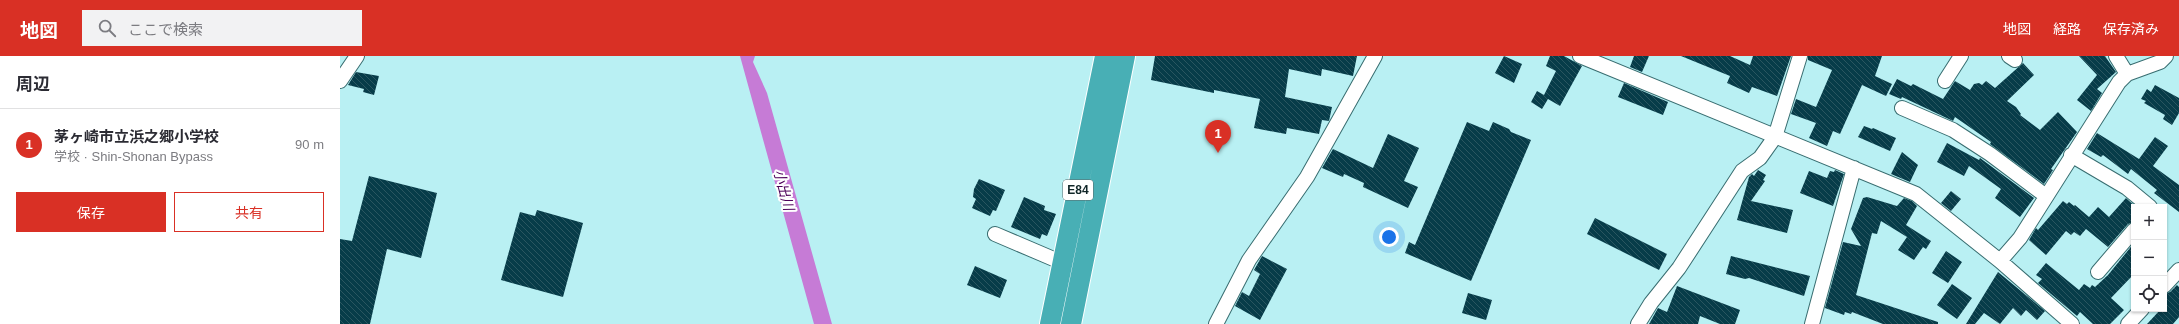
<!DOCTYPE html>
<html lang="ja">
<meta charset="utf-8">
<style>
body{margin:0;font-family:Helvetica,"Noto Sans JP",sans-serif;background:#f2f2f3;color:#2b2b33}
.controls{position:absolute;right:12px;bottom:12px;display:grid;overflow:hidden;border-radius:0px;box-shadow:0 1px 3px #0004}
.controls button{width:36px;height:36px;display:grid;place-items:center;padding:0;border:0;border-bottom:1px solid #e1e1e2;background:#fff;color:#2b2b33;font:20px sans-serif}
.you{position:absolute;left:1049px;top:181px;width:14px;height:14px;margin:-10px;border:3px solid #fff;border-radius:50%;background:#1a73e8;box-shadow:0 0 0 6px #1a73e833}
.badge{display:grid;place-items:center;width:26px;height:26px;border-radius:50%;background:#d93025;color:#fff;font-size:13px;font-weight:700}
.pin{position:absolute;translate:-50% -33px;filter:drop-shadow(0 1px 2px #0008)}
.pin::after{content:'';position:absolute;top:21px;width:14px;height:12px;background:inherit;clip-path:polygon(0 0,100% 0,50% 100%)}
.list{margin:0;padding:0;list-style:none}
h2{display:flex;justify-content:space-between;align-items:center;height:52px;margin:0;padding:0 16px;font-size:17px}
h2 small{font-size:13px;font-weight:400;color:#7c7c81}
.list li{display:grid;grid-template-columns:26px 1fr auto;gap:12px;align-items:center;box-sizing:border-box;height:72px;padding:0 16px;border-top:1px solid #e1e1e2}
.list b{display:block;font-size:15px;white-space:nowrap}
.list p{margin:0;font-size:13px;white-space:nowrap;color:#7c7c81}
.list em{font-size:13px;font-style:normal;color:#7c7c81}
.actions{display:flex;gap:8px;padding:12px 16px}
.actions a{flex:1;padding:9px 0;border:1px solid #d93025;border-radius:0px;text-align:center;font-size:14px;color:#d93025}
.actions .main{background:#d93025;color:#fff}
.icon{flex:none;width:22px;height:22px;fill:none;stroke:currentColor;stroke-width:2;stroke-linecap:round;stroke-linejoin:round}
.map{position:relative;flex:none;width:1839px;height:268px;overflow:hidden}
header{display:flex;align-items:center;gap:24px;box-sizing:border-box;height:56px;padding:0 20px;background:#d93025;color:#fff}
header strong{font-size:19px}
nav{display:flex;gap:22px;margin-inline-start:auto;font-size:14px}
.search{width:280px;height:36px;background:#f2f2f3;display:flex;align-items:center;gap:10px;box-sizing:border-box;padding:0 14px;border-radius:0px;color:#7c7c81;font-size:15px}
main{display:flex}
aside{flex:1;background:#fff}
.map>svg:first-child{display:block}
.water{fill:#c67bd6}
.building{fill:url(#building-back-hatch)}
.lines{fill:none;stroke-linecap:round;stroke-linejoin:round}
.minor-casing{stroke:#386d70;stroke-width:16}
.highway-casing{stroke:#fff;stroke-width:22}
.minor{stroke:#fff;stroke-width:14}
.highway{stroke:#48afb5;stroke-width:20}
.labels{text-anchor:middle;dominant-baseline:central;stroke-width:4;stroke-linejoin:round;paint-order:stroke}
.shield{fill:#fff;stroke:#586768;stroke-width:1}
.shield-label{font-size:12px;font-weight:bold;fill:#102628}
.water-label{font-size:14px;font-style:italic;fill:#4c0059;stroke:#fff}
</style>
<header>
<strong>地図</strong>
<div class="search"><svg class="icon" aria-label="search" viewBox="0 0 24 24"><circle cx="10" cy="10" r="6"/><path d="M15 15l6 6"/></svg>ここで検索</div>
<nav><a>地図</a><a>経路</a><a>保存済み</a></nav>
</header>
<main>
<aside>
<h2>周辺<small></small></h2>
<ul class="list">
<li><span class="badge">1</span><div><b>茅ヶ崎市立浜之郷小学校</b><p>学校 · Shin-Shonan Bypass</p></div><em>90 m</em></li>
</ul>
<div class="actions"><a class="main">保存</a><a>共有</a></div>
</aside>
<div class="map">
<svg width="1839" height="268" viewBox="0 0 1839 268">
<defs>
<pattern id="building-back-hatch" width="6" height="6" patternUnits="userSpaceOnUse"><rect width="6" height="6" fill="#073c49"/><path d="M-1 5l2 2M0 0l6 6M5-1l2 2" fill="none" stroke="#2a5660"/></pattern>
</defs>
<rect width="100%" height="100%" fill="#b9f0f3"/>
<path class="water" d="M400,0H415L413,6L427,37L492,268H474Z"/>
<path class="building" d="M815,0H1017L1013,20L982,13L981,20L949,13L945,41L992,51L989,65L982,64L979,78L947,72L946,78L914,72L920,43L874,34V37L811,24Z
M1164,0L1182,8L1174,27L1155,17Z
M1210,0H1224L1242,10L1220,50L1208,43L1202,53L1191,46L1197,35L1204,39L1216,15L1206,10Z
M1294,0H1309L1302,16L1290,11Z
M1341,0H1390L1410,9L1413,0H1451L1437,40L1412,31L1409,37L1387,27L1390,20Z
M1468,0H1542L1535,20L1552,28L1546,40L1522,29L1500,78L1493,75L1487,90L1469,82L1476,67L1451,58L1456,43L1476,51L1492,14L1468,4Z
M1739,0H1765L1776,16L1757,33L1762,37L1751,55L1737,44L1757,19Z
M1683,7L1694,19L1667,45L1676,51L1681,58L1680,59L1700,74L1718,56L1737,76L1711,113L1713,114L1704,128L1650,88L1651,86L1615,61L1613,65L1562,41L1561,43L1549,38L1557,23L1571,30L1573,28L1603,43L1615,25L1630,34L1634,28L1639,27L1642,29L1646,25L1655,32Z
M16,16L39,20L34,39L23,36L24,33L8,29Z
M1284,27L1328,46L1323,59L1278,41Z
M1815,29L1839,42V57L1832,69L1823,63L1825,59L1804,47L1806,45L1801,43L1807,33L1811,36Z
M1127,66L1149,75L1153,66L1169,73L1171,76L1191,84L1131,225L1065,197L1069,186L1075,189Z
M1524,70L1532,73L1533,72L1556,82L1550,95L1518,81Z
M1757,77L1799,103L1815,81L1828,90L1813,110L1839,129V156L1814,137L1817,134L1791,113L1788,118L1763,99L1761,101L1747,93Z
M1048,78L1079,92L1064,125L1078,131L1068,152L1023,131L1024,127L1004,118L1003,121L982,112L993,93L1033,112Z
M1607,87L1639,104L1640,102L1694,142L1680,161L1655,142L1661,133L1629,110L1624,120L1597,106Z
M1562,96L1578,109L1570,126L1551,118Z
M1418,114L1426,119L1423,124L1425,125L1411,145L1453,154L1447,177L1397,164L1409,121L1412,118L1414,120Z
M1495,114L1504,118L1493,150L1460,137L1469,115L1487,122L1490,115L1494,116Z
M29,120L97,137L81,202L47,193L30,268H0V183L12,185Z
M639,123L665,134L656,155L653,154L650,160L632,152L636,143L633,141L634,133Z
M1611,135L1621,143L1611,155L1601,147Z
M684,141L705,150L704,154L716,158L707,180L702,178L700,183L671,171Z
M1527,141L1557,150L1564,142L1572,145L1577,150L1566,169L1591,185L1586,193L1583,191L1574,204L1558,194L1567,181L1541,165L1537,178L1532,177L1516,239L1598,266V268H1543L1512,256L1511,258L1505,256L1504,259L1485,252L1503,186L1521,190L1511,173L1523,142Z
M1786,142L1794,149V166L1788,168L1768,191L1746,173L1740,180L1734,176L1731,179L1726,175L1706,199L1689,184L1696,172L1698,174L1723,145L1727,148L1729,146L1734,150L1735,149L1749,161L1758,151L1769,161Z
M197,154L243,167L223,241L161,224L180,156L195,160Z
M1255,162L1327,198L1319,214L1247,178Z
M1794,187V218L1771,242L1784,254L1770,268H1753L1740,256L1737,260L1698,227L1702,223L1696,219L1706,207L1739,234L1744,228L1750,232L1752,229L1755,231L1768,219Z
M1606,195L1622,206L1608,227L1592,217Z
M922,200L947,213L920,264L895,250L902,236L909,240L920,218L914,214Z
M1391,200L1470,220L1464,240L1409,222L1405,223L1386,218Z
M635,210L667,224L660,242L627,229Z
M1658,216L1705,255L1697,264L1686,254L1681,260L1673,252L1660,268L1644,257L1635,268H1626Z
M1612,228L1632,242L1617,263L1597,249Z
M1837,229L1839,231V261L1833,268H1807L1821,253H1824V238L1830,236Z
M1337,230L1400,254L1395,268H1380L1360,260L1358,268H1309L1318,252L1327,256Z
M1128,237L1152,244L1146,264L1122,257Z"/>
<g class="lines">
<defs>
<path id="minor" d="M1240,0L1576,138L1660,205L1732,268
M1669,0L1675,4
M1787,18L1820,6L1826,0
M0,25L17,0
M1605,25L1621,0
M1562,52L1613,74L1650,98L1706,140
M1731,99L1787,132L1810,151
M655,178L716,204
M1660,205L1680,182L1779,26L1787,18L1776,0
M1758,216L1794,174
M1824,230L1839,214
M876,268L909,204L967,121L1035,0
M1298,268L1311,247L1339,212L1402,115L1420,102L1435,81L1460,0
M1472,268L1514,112
M1788,268L1802,253"/>
<path id="highway" d="M710,268L765,0
M731,268L785,0"/>
</defs>
<use href="#minor" class="minor-casing"/>
<use href="#highway" class="highway-casing"/>
<use href="#minor" class="minor"/>
<use href="#highway" class="highway"/>
</g>
<g class="labels">
<rect class="shield" x="723" y="124" width="30" height="20" rx="3"/>
<g class="shield-label">
<text x="738" y="134">E84</text>
</g>
<g class="water-label">
<text transform="translate(444 134) rotate(75)">小出川</text>
</g>
</g>
</svg>
<div class="controls">
<button>+</button>
<button>−</button>
<button><svg class="icon" aria-label="locate" viewBox="0 0 24 24"><circle cx="12" cy="12" r="6"/><path d="M12 2v4M12 18v4M2 12h4M18 12h4"/></svg></button>
</div>
<div class="you"></div>
<div class="pin badge" style="left:878px;top:97px">1</div>
</div>
</main>
